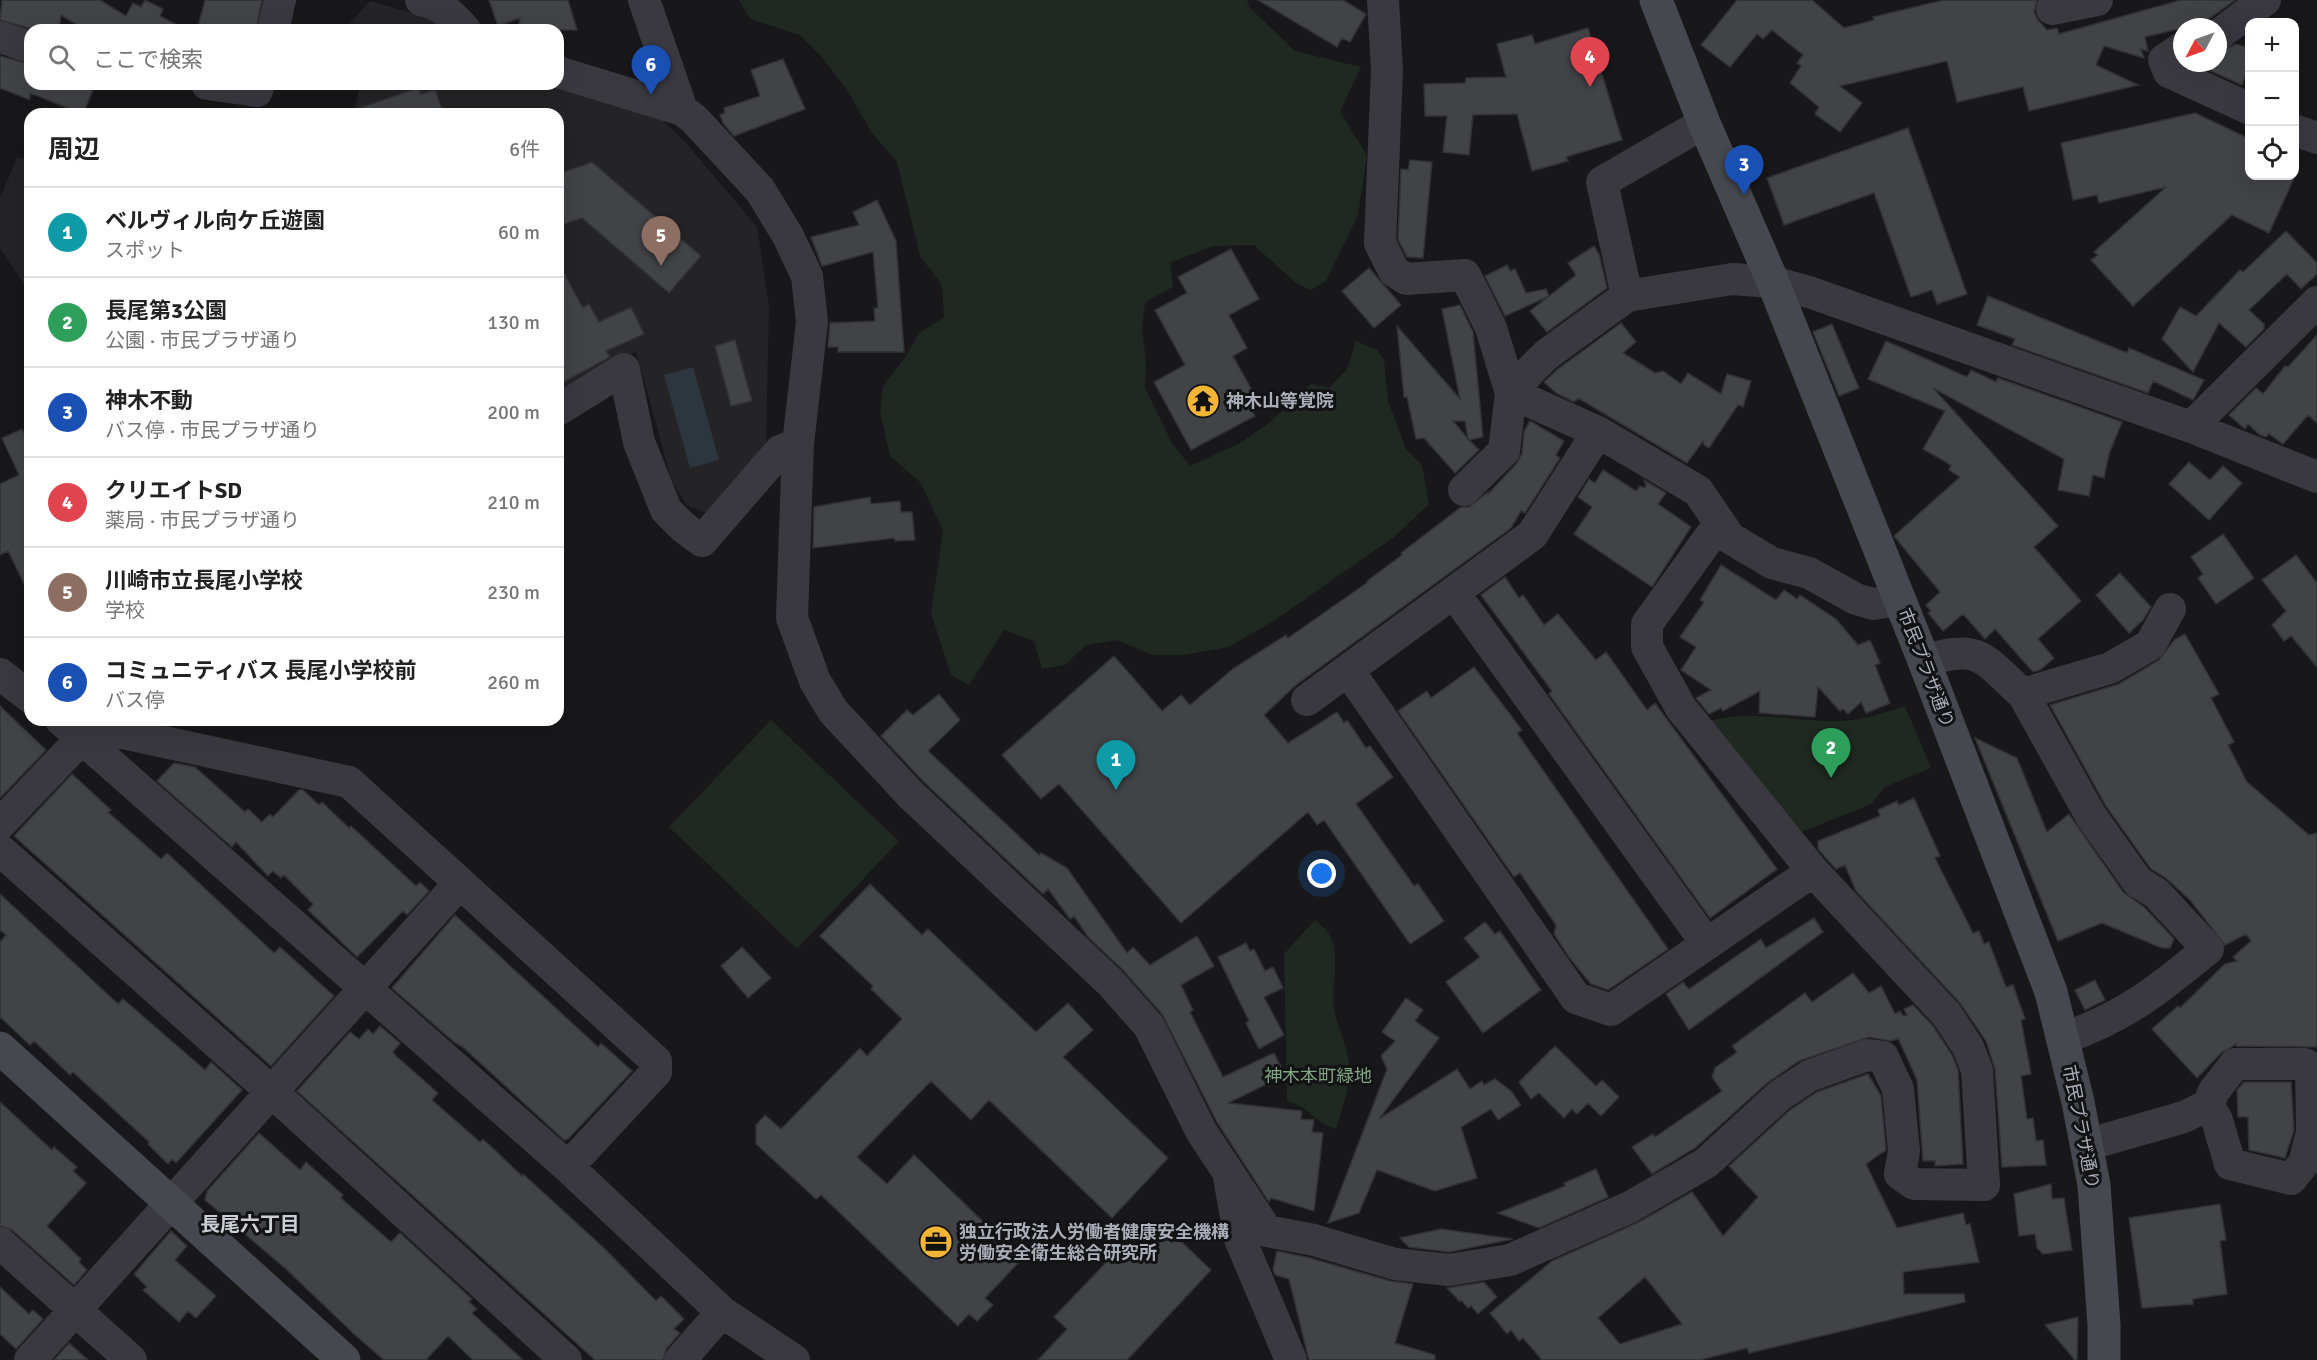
<!DOCTYPE html>
<html lang="ja">
<meta charset="utf-8">
<style>
body{margin:0;font-family:Signika,"Noto Sans JP",sans-serif;background:#f2f2f2;color:#222}
.controls{position:absolute;right:18px;top:18px;display:grid;overflow:hidden;border-radius:12px;box-shadow:0 6px 24px #0002}
.controls button{width:54px;height:54px;display:grid;place-items:center;padding:0;border:0;border-bottom:2px solid #e0e0e0;background:#fff;color:#222;font:30px sans-serif}
.compass{position:absolute;left:2173px;top:18px;width:54px;height:54px;border-radius:50%;background:#fff;box-shadow:0 6px 24px #0002;rotate:229deg}
.you{position:absolute;left:1322px;top:874px;width:21px;height:21px;margin:-15px;border:4px solid #fff;border-radius:50%;background:#1a73e8;box-shadow:0 0 0 9px #1a73e833}
.badge{display:grid;place-items:center;width:39px;height:39px;border-radius:50%;background:#7c3aed;color:#fff;font-size:20px;font-weight:700}
.pin{position:absolute;translate:-50% -50px;filter:drop-shadow(0 2px 3px #0008)}
.pin::after{content:'';position:absolute;top:32px;width:21px;height:18px;background:inherit;clip-path:polygon(0 0,100% 0,50% 100%)}
.list{margin:0;padding:0;list-style:none}
h2{display:flex;justify-content:space-between;align-items:center;height:78px;margin:0;padding:0 24px;font-size:26px}
h2 small{font-size:20px;font-weight:400;color:#767676}
.list li{display:grid;grid-template-columns:39px 1fr auto;gap:18px;align-items:center;box-sizing:border-box;height:90px;padding:0 24px;border-top:2px solid #e0e0e0}
.list b{display:block;font-size:22px;white-space:nowrap}
.list p{margin:0;font-size:20px;white-space:nowrap;color:#767676}
.list em{font-size:20px;font-style:normal;color:#767676}
.icon{flex:none;width:33px;height:33px;fill:none;stroke:currentColor;stroke-width:2;stroke-linecap:round;stroke-linejoin:round}
.map{position:relative;flex:none;width:2317px;height:1360px;overflow:hidden}
.search{position:absolute;background:#fff;box-shadow:0 6px 24px #0002;left:24px;top:24px;width:540px;height:66px;display:flex;align-items:center;gap:15px;box-sizing:border-box;padding:0 21px;border-radius:18px;color:#767676;font-size:22px}
.panel{position:absolute;background:#fff;box-shadow:0 6px 24px #0002;left:24px;top:108px;width:540px;height:618px;border-radius:18px}
.map>svg:first-child{display:block}
.built{fill:#242427}
.green{fill:#1f2821}
.water{fill:#2d363e}
.building{fill:#424347;stroke:#323236;stroke-width:1.5;fill-rule:evenodd}
.lines{fill:none;stroke-linecap:round;stroke-linejoin:round}
.street{stroke:#39393f;stroke-width:32}
.secondary{stroke:#46484f;stroke-width:33}
.labels{text-anchor:middle;dominant-baseline:central;stroke-width:6;stroke-linejoin:round;paint-order:stroke}
.poi-label{font-size:18px;font-weight:bold;fill:#aaaeb9;stroke:#131315;text-anchor:start}
.street-label{font-size:18px;fill:#aaaeb9;stroke:#131315}
.park-label{font-size:18px;fill:#81a483;stroke:#131315}
.neighbourhood-label{font-size:20px;font-weight:bold;fill:#cbced5;stroke:#131315}
</style>
<div class="map">
<svg width="2317" height="1360" viewBox="0 0 2317 1360">
<rect width="100%" height="100%" fill="#18181a"/>
<path class="built" d="M370,1L444,22L450,30H344Z
M360,84H556L661,119L687,144L757,227L769,306L766,442L709,514L687,505L672,482L636,351L558,399V114H354Z
M17,157L30,161V293L0,248V198Z"/>
<path class="green" d="M739,0H1247L1249,7L1295,51L1361,67L1340,112L1367,155L1358,215L1326,281L1311,290L1296,283L1254,245L1213,246L1170,263L1173,287L1145,302L1142,329L1146,361L1145,388L1172,443L1190,466L1242,442L1270,422L1311,384L1329,388L1347,369L1356,341L1377,350L1384,360L1388,401L1406,449L1422,465L1429,504L1394,537L1275,620L1229,647L1183,655H1152L1117,640L1086,645L1065,665L1042,669L1034,641L1004,630L969,685L951,675L931,613L943,531L921,483L890,456L880,411L883,386L906,356L919,333L944,317L942,285L920,256L897,162L872,133L847,90L822,57L800,35L750,19Z
M1905,706L1931,768L1885,787L1871,804L1799,833L1708,721C1752,709 1794,722 1838,721C1861,721 1883,713 1905,706Z
M771,720L899,841L797,949L669,827Z
M1315,920C1351,944 1326,984 1336,1018C1342,1037 1352,1059 1349,1080C1347,1097 1340,1114 1336,1129C1313,1122 1311,1107 1287,1101L1284,954Z"/>
<path class="water" d="M693,367L719,460L690,468L664,375Z"/>
<path class="building" d="M2,0H100L126,16L133,3L141,7L145,0L163,9L160,16L187,30H85L61,15L59,30H36L0,20Z
M205,0H262L256,30H197Z
M489,0H568L577,30H518L520,18L498,26Z
M1258,0H1343L1366,14L1350,42L1342,38L1337,47Z
M1737,0H1812L1844,28L1874,20L1873,17L1944,0H2037L2034,12L2038,20L2047,30L2057,28L2059,34L2181,0H2235L2203,23L2145,37L2148,51L2141,49L2144,58L2104,46L2096,65L2138,85L2029,111L2023,87L1957,102L1947,61L1840,86L1862,103L1840,132L1815,114L1819,107L1790,83L1801,66L1797,63L1803,55L1772,30L1763,39L1757,34L1730,67L1701,45Z
M1588,28L1622,140L1566,157L1568,161L1532,171L1517,114L1473,115L1469,155L1443,152L1447,116H1425L1424,84L1465,83L1466,78L1506,77L1497,44L1532,35L1535,44Z
M2236,44L2250,48V78L2245,76L2242,85L2193,63H2218V53Z
M0,56L30,64V84H77L93,90L83,114L30,93V100L0,88Z
M783,59L805,109L734,136L723,123L720,115L725,113L724,108L760,96L751,70Z
M418,88L421,94L435,90L444,114H353V110Z
M2195,113L2250,139V176H2295L2269,233L2232,215L2133,306L2091,260L2098,255L2094,252L2166,187L2099,203L2097,195L2073,200L2061,143Z
M1908,128L1967,294L1937,304L1932,290L1911,297L1874,193L1784,225L1767,178Z
M1410,160L1432,162L1423,258L1407,257L1398,239L1401,169L1408,170Z
M592,162L701,256L669,293L582,218L558,226V174Z
M877,200L896,241L904,352H838V347H828L830,323L875,321L874,308H878L873,252L822,266L811,237L859,225L853,212Z
M2286,231L2317,263V274L2301,289L2287,274L2249,310L2264,324V329L2246,347L2219,323L2193,372L2162,339L2180,307L2196,316L2240,270L2243,272Z
M1594,246L1599,254L1607,288L1547,332L1530,311L1576,275L1568,263Z
M1231,249L1259,299L1229,315L1247,348L1233,356L1254,394L1245,399L1255,416L1191,450L1154,382L1185,365L1155,310L1187,293L1178,277Z
M558,262L583,308L589,304L599,322L631,307L644,334L606,351L610,357L558,385Z
M1507,265L1510,271L1515,269L1526,293L1546,289L1549,296L1505,316L1485,276Z
M1369,268L1401,305L1374,328L1342,291Z
M1988,296L2127,353L2129,348L2204,380L2193,400L2153,381L2148,393L2012,345L2015,339L1977,325Z
M1460,305L1473,332L1483,437L1469,440L1479,450L1455,473L1424,438L1416,439L1407,397H1404L1397,326L1460,399L1442,309ZM1453,421H1465L1468,439Z
M1621,323L1636,342L1623,353L1655,373L1663,371L1681,384L1688,373L1721,394L1727,374L1751,381L1743,407L1738,405L1709,448L1704,445L1703,441L1687,463L1578,398L1574,402L1556,393L1544,382L1558,369Z
M1832,324L1859,388L1839,396L1813,332Z
M2317,335V423L2308,415L2283,444L2269,434L2266,437L2260,435L2248,424L2245,429L2229,415L2256,388L2263,394L2285,366L2288,367Z
M735,340L752,401L731,406L715,346Z
M1886,341L1967,377L1971,370L1996,382L1998,378L2122,422L2109,454L2104,478L2093,475L2089,496L2058,490L2064,459L1933,388L2058,526L2034,547L2081,601L2038,639L2054,658L2040,670L2033,672L1995,629L1985,639L1963,614L1943,631L1928,613L1931,611L1926,605L1940,592L1894,536L1960,477L1949,470L1951,465L1923,449L1945,411L1868,379Z
M1530,421L1564,441L1556,455L1560,458L1525,513L1521,511L1511,528L1296,685L1264,715L1288,743L1337,712L1344,723L1347,720L1366,748L1370,746L1393,777L1356,804L1414,886L1418,884L1444,921L1410,944L1324,820L1317,825L1308,812L1181,923L1059,784L1041,799L1002,755L1114,656L1162,711L1181,695L1190,705L1234,668L1286,635L1288,638L1368,582L1367,581L1402,555L1401,553L1461,507H1469L1488,492V494L1517,463L1522,453L1524,432Z
M22,429L30,446V596L8,551L0,555V484L19,475L2,438Z
M2189,462L2210,480L2223,466L2242,483L2209,520L2169,484Z
M1603,470L1636,491L1640,486L1644,488L1646,486L1644,480L1666,493L1658,504L1691,527L1652,587L1574,534L1592,507L1578,497L1589,479L1595,483Z
M870,497L871,504L900,501L901,512H912L915,540L895,541L894,538L813,548L814,507Z
M2223,534L2254,578L2216,604L2198,578L2203,574L2191,557Z
M2296,555L2317,583V667L2291,636L2284,641L2272,625L2286,611L2262,580Z
M1721,565L1776,600L1784,590L1797,599L1800,595L1836,619L1858,645L1870,640L1880,663L1875,665L1890,703L1866,713L1861,702L1848,714L1843,709L1840,711L1818,687L1815,717L1759,713L1760,691L1723,711L1721,708L1709,714L1696,698L1711,690L1681,670L1696,647L1680,637L1704,602L1700,600Z
M2120,573L2151,607L2143,620L2129,633L2096,595Z
M1505,577L1519,598L1523,595L1544,625L1558,614L1596,660L1606,652L1647,710L1655,703L1777,869L1710,918L1549,694L1552,691L1481,595Z
M2185,634L2219,694L2211,698L2234,742L2228,745L2247,782L2309,835L2317,833V1047L2236,1046V1044L2221,1053L2197,1078L2152,1029L2178,1006L2180,1008L2225,964L2237,961L2233,957L2251,941L2246,934L2225,945L2190,900L2166,878L2151,869L2106,806L2050,705L2119,684L2159,660L2174,640Z
M1474,667L1522,730L1517,733L1668,949L1608,990L1591,984L1569,957L1554,934L1556,925L1520,873L1514,877L1398,711L1427,691L1431,698Z
M939,694L960,720L928,751L1039,855L1041,853L1067,868L1127,953L1133,947L1150,965L1197,936L1214,966L1181,985L1193,1010L1190,1012L1223,1077L1274,1053L1285,1075L1228,1103L1302,1111L1301,1119L1314,1120L1312,1132L1323,1133L1314,1211L1271,1198L1269,1202L1217,1122L1162,1014L1122,969L1088,937L1074,916L1070,919L1048,889L1043,894L923,781L881,736L907,710L913,715Z
M0,706L46,750L0,798Z
M1975,738L2017,758L2047,832L2069,814L2123,892L2144,907L2174,939L2170,948H2162L2102,923L2058,941Z
M174,763L195,767L245,812L248,809L262,822L270,814L273,817L299,790H303L319,805L322,802L349,828L351,826L416,886L420,882L429,891L407,915L403,911L357,957L308,910L313,904L284,875L281,878L273,871L268,876L236,842L232,847L157,781Z
M72,774L111,810L108,812L161,859L167,853L274,953L280,947L334,996L271,1066L14,836Z
M1914,798L1940,856L1935,858L1973,933L1979,931L1984,944L1989,942L2006,987L2013,985L2025,1019L2021,1020L2031,1074L2021,1076L2027,1119L2033,1118L2036,1141L2043,1140L2046,1165L2002,1167L1995,1069L1986,1041L1960,1003L1856,891L1845,865L1836,869L1818,849V841L1880,816L1878,810L1897,801L1899,805Z
M870,884L922,935L928,929L1036,1032L1068,1003L1093,1030L1063,1057L1168,1158L1112,1218L989,1100L971,1120L931,1081L857,1157L887,1184L914,1155L1022,1259L985,1298L993,1305L977,1321L969,1314L958,1326L821,1195L816,1199L756,1144V1125L765,1115L781,1129L860,1048L867,1056L902,1019L871,989L873,986L820,936Z
M0,894L118,1004L123,999L205,1070L211,1062L242,1090L176,1163L172,1159L168,1164L148,1144L149,1142L73,1072L70,1075L34,1041L30,1045L0,1017V942L6,935L0,930Z
M455,915L598,1047L601,1043L632,1071L568,1139L564,1140L464,1048L454,1042L392,988Z
M1814,918L1823,932L1689,1030L1666,994L1683,982L1689,989L1761,939L1766,948Z
M1485,922L1495,934L1500,931L1541,990L1483,1033L1446,982L1480,957L1464,938Z
M1246,943L1250,951L1254,949L1265,971L1273,967L1283,988L1264,997L1284,1035L1259,1049L1246,1023L1249,1021L1218,957Z
M742,947L771,978L748,998L721,966Z
M1853,973L1869,993L1881,986L1895,1014L1900,1011L1903,1016L1907,1015L1904,1009L1913,1005L1933,1026L1952,1055L1958,1070L1963,1164L1935,1166V1161H1923L1917,1080L1898,1038L1891,1041L1869,1037L1799,1061L1767,1083L1695,1148L1652,1174L1632,1147L1653,1134L1655,1137L1722,1091L1712,1077L1715,1068L1737,1052L1732,1046L1805,993L1812,1002Z
M2095,980L2105,1000L2085,1010L2075,990Z
M1406,998L1423,1010L1415,1021L1439,1038L1379,1119L1457,1069L1470,1089L1482,1081L1484,1085L1495,1079L1511,1091L1521,1105L1498,1120L1491,1109L1461,1127L1477,1178L1435,1191L1377,1170L1359,1213L1328,1223L1387,1069L1381,1056L1395,1041L1382,1032Z
M380,1026L400,1043L393,1052L395,1055L438,1093L432,1100L480,1142L483,1139L522,1176L523,1174L605,1249L656,1301L661,1296L684,1319L674,1329L680,1333L666,1349L663,1360H595L297,1091L350,1032L359,1039L368,1029L373,1034Z
M1555,1046L1596,1086L1602,1080L1619,1097L1601,1116L1588,1103L1577,1114L1572,1109L1564,1118L1539,1093L1531,1099L1519,1082Z
M1868,1074L1881,1096L1886,1150L1866,1164L1897,1228L1963,1213L1966,1225L1970,1224L1979,1262L1903,1272L1904,1294H1964L1965,1302L1749,1353L1747,1348L1700,1360H1542L1523,1338L1519,1341L1511,1330L1507,1334L1490,1313L1552,1261L1637,1223L1692,1192L1723,1236L1758,1197L1729,1166L1790,1110L1817,1092ZM1645,1277L1682,1324L1620,1344L1598,1318Z
M2244,1082H2291L2294,1130L2285,1158L2249,1150L2248,1117H2238L2237,1090Z
M0,1102L52,1150L54,1147L77,1167L73,1171L86,1183L47,1226L81,1259L79,1262L87,1270L74,1285L12,1230L0,1226Z
M259,1133L300,1170L306,1162L343,1195L341,1198L391,1242L400,1233L472,1299L469,1302L477,1309L472,1313L523,1360H473L448,1336L426,1360H384L355,1335L286,1269L205,1200L207,1191Z
M1596,1169L1608,1197L1539,1228L1498,1213L1565,1186L1564,1183Z
M2051,1184L2052,1199L2064,1198L2072,1250L2043,1254L2037,1248L2035,1234L2019,1236L2014,1194Z
M2220,1204L2226,1240L2220,1241L2227,1294L2193,1299V1304L2142,1308L2129,1218Z
M1165,1226L1211,1270L1127,1360H1038L1067,1329L1054,1317L1120,1248L1133,1260Z
M1441,1229L1513,1239L1449,1252L1409,1247L1400,1238Z
M171,1231L187,1246L175,1260L216,1296L196,1318L188,1311L179,1322L143,1290L147,1287L134,1274Z
M1277,1251L1310,1258L1390,1281L1413,1284L1395,1343L1435,1355V1360H1309L1289,1279L1275,1275L1273,1270Z
M1484,1282L1497,1297L1478,1314L1471,1306L1468,1308L1461,1300L1460,1302L1447,1288Z
M0,1287L29,1314L33,1310L43,1319L16,1349L0,1334Z
M2078,1317L2077,1360H2075L2045,1325Z
M69,1343L88,1360H54Z"/>
<g class="lines">
<path class="street" d="M421,0C441,4 453,16 465,30
M644,0L682,110
M1383,0L1387,70L1380,243L1394,271L1406,279L1465,275L1491,328L1511,393L1598,432L1698,491L1730,538L1772,563L1809,573L1856,599L1873,604L1900,600
M2052,9L2097,0
M273,30L280,0
M2218,35L2265,0
M0,37L30,47
M2182,48L2164,60L2169,72L2250,109
M558,72L682,110L694,119L760,190L788,236L807,276L812,322L798,444L792,618L815,681L833,711L910,794L1110,982L1149,1026L1201,1131L1228,1172L1240,1239L1291,1360
M207,84L257,91L259,84
M2294,130L2317,138
M1627,296L1602,182L1704,123
M558,410L624,369L639,442L666,510L683,527L702,541L780,451L798,444
M2191,427L2317,302
M1464,490L1504,451L1511,393L1529,372L1546,355L1627,296L1732,279L1773,282L1812,293L2191,427L2317,477
M1454,593L1707,944
M1924,661C1981,643 1982,658 2023,694L2110,668L2150,645L2170,609
M1348,670L1576,998L1611,1010L1813,871
M0,674L30,697
M2023,694L2091,816L2138,882L2156,893L2208,949C2157,991 2126,1016 2062,1039
M1307,700L1532,535L1598,432
M61,720L568,1167L722,1312L794,1360
M0,824L83,737L109,730L349,782L656,1061V1072L568,1167
M0,850L272,1092L566,1360
M2086,1145L2184,1117L2208,1105L2217,1120L2230,1164L2291,1179L2304,1163L2312,1132L2311,1068L2305,1064H2235L2214,1091L2208,1105
M1228,1172L1267,1231L1314,1240L1395,1264L1449,1270L1510,1260L1630,1207L1706,1163L1779,1096L1809,1076L1867,1055L1883,1057L1898,1089L1904,1151L1900,1174L1914,1184L1984,1185L1977,1070L1968,1047L1947,1015L1813,871L1681,708L1647,647V624L1719,524
M0,1243L131,1360
M30,1360L459,884
M680,1360L722,1312"/>
<path class="secondary" d="M1656,0L1704,123L1773,282L1924,661L2051,992L2078,1102L2094,1185L2104,1325V1360
M0,1048L344,1360"/>
</g>
<defs>
<symbol id="temple-disc" viewBox="-11 -11 22 22"><circle r="9.5" fill="#f3b536" stroke="#131315"/><path d="M0-6L5-2H3V0L6.5 2.5H4V6H1.5V3h-3V6H-4V2.5H-6.5L-3 0V-2H-5Z" fill="#111"/></symbol>
<symbol id="office-disc" viewBox="-11 -11 22 22"><circle r="9.5" fill="#f3b536" stroke="#131315"/><path d="M-6-3h4V-5.5h4V-3h4V5H-6ZM-1-4.5V-3h2v-1.5ZM-6 0V1H6V0Z" fill="#111"/></symbol>
</defs>
<g fill-rule="evenodd">
<use href="#temple-disc" x="1184" y="382" width="38" height="38"/>
<use href="#office-disc" x="917" y="1223" width="38" height="38"/>
</g>
<g class="labels">
<g class="poi-label">
<text x="1226" y="401">神木山等覚院</text>
<text x="959" y="1232">独立行政法人労働者健康安全機構<tspan x="959" dy="21">労働安全衛生総合研究所</tspan></text>
</g>
<g class="street-label">
<text transform="translate(1926 668) rotate(69)">市民プラザ通り</text>
<text transform="translate(2081 1127) rotate(79)">市民プラザ通り</text>
</g>
<g class="park-label">
<text x="1318" y="1076">神木本町緑地</text>
</g>
<g class="neighbourhood-label">
<text x="250" y="1224">長尾六丁目</text>
</g>
</g>
</svg>
<div class="controls">
<button>+</button>
<button>−</button>
<button><svg class="icon" aria-label="locate" viewBox="0 0 24 24"><circle cx="12" cy="12" r="6"/><path d="M12 2v4M12 18v4M2 12h4M18 12h4"/></svg></button>
</div>
<svg class="compass" viewBox="-18 -18 36 36"><path d="M0-13l5 13h-10z" fill="#e53935"/><path d="M0 13l5-13h-10z" fill="#767676"/></svg>
<div class="you"></div>
<div class="pin badge" style="left:1116px;top:790px;background:#0f9aa8">1</div>
<div class="pin badge" style="left:1831px;top:778px;background:#2e9e5b">2</div>
<div class="pin badge" style="left:1744px;top:195px;background:#1a4fb4">3</div>
<div class="pin badge" style="left:1590px;top:87px;background:#e0444e">4</div>
<div class="pin badge" style="left:661px;top:266px;background:#8d6e63">5</div>
<div class="pin badge" style="left:651px;top:95px;background:#1a4fb4">6</div>
<div class="search"><svg class="icon" aria-label="search" viewBox="0 0 24 24"><circle cx="10" cy="10" r="6"/><path d="M15 15l6 6"/></svg>ここで検索</div>
<section class="panel">
<h2>周辺<small>6件</small></h2>
<ul class="list">
<li><span class="badge" style="background:#0f9aa8">1</span><div><b>ベルヴィル向ケ丘遊園</b><p>スポット</p></div><em>60 m</em></li>
<li><span class="badge" style="background:#2e9e5b">2</span><div><b>長尾第3公園</b><p>公園 · 市民プラザ通り</p></div><em>130 m</em></li>
<li><span class="badge" style="background:#1a4fb4">3</span><div><b>神木不動</b><p>バス停 · 市民プラザ通り</p></div><em>200 m</em></li>
<li><span class="badge" style="background:#e0444e">4</span><div><b>クリエイトSD</b><p>薬局 · 市民プラザ通り</p></div><em>210 m</em></li>
<li><span class="badge" style="background:#8d6e63">5</span><div><b>川崎市立長尾小学校</b><p>学校</p></div><em>230 m</em></li>
<li><span class="badge" style="background:#1a4fb4">6</span><div><b>コミュニティバス 長尾小学校前</b><p>バス停</p></div><em>260 m</em></li>
</ul>
</section>
</div>
